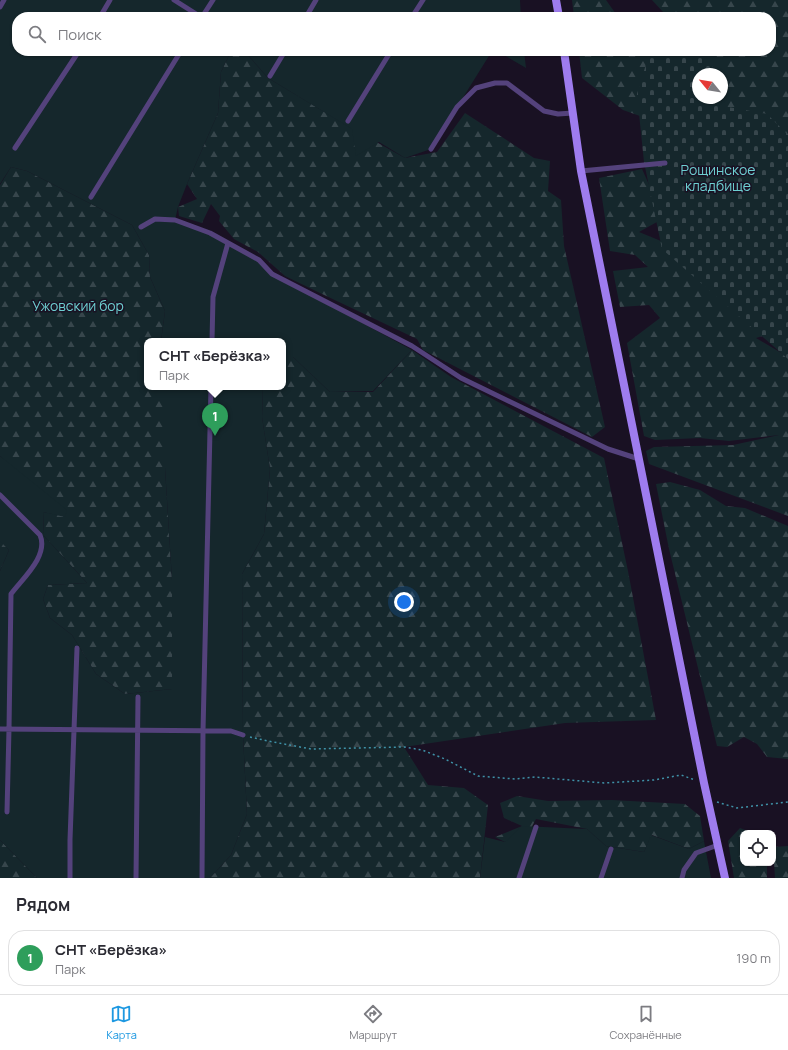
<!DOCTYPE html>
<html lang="ru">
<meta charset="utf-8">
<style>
body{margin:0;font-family:Manrope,sans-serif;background:#f7f7f7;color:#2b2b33}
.controls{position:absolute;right:12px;bottom:12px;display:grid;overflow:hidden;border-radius:8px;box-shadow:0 1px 3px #0004}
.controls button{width:36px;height:36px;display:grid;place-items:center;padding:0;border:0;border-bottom:1px solid #e1e1e2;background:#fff;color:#2b2b33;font:20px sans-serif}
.compass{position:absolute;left:692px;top:68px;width:36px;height:36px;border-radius:50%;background:#fff;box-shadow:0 1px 3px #0004;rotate:300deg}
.you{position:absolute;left:404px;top:602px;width:14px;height:14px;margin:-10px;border:3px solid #fff;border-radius:50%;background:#1a73e8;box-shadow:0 0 0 6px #1a73e833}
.badge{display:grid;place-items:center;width:26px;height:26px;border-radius:50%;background:#1d98e1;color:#fff;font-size:13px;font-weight:700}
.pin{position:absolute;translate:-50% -33px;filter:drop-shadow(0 1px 2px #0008)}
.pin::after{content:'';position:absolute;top:21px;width:14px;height:12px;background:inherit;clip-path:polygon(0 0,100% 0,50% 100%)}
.popup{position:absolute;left:144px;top:338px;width:142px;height:52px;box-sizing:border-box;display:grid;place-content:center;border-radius:8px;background:#fff;filter:drop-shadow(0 1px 3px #0005);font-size:13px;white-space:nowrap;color:#7c7c81}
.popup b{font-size:15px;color:#2b2b33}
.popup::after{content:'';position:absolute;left:50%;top:100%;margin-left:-8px;border:8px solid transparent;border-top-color:#fff}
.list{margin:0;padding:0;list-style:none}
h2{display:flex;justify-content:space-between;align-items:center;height:52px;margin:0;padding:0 16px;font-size:17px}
h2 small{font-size:13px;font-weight:400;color:#7c7c81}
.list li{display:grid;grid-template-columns:26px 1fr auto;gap:12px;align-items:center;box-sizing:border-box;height:56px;margin:0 8px 8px;padding:0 8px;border:1px solid #e1e1e2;border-radius:16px}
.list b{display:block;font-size:15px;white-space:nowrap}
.list p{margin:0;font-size:13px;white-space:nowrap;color:#7c7c81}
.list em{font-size:13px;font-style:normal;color:#7c7c81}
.icon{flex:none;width:22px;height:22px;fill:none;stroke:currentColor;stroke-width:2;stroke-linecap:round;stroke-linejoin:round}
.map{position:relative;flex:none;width:788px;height:878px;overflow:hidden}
.search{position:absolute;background:#fff;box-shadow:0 1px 3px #0004;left:12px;right:12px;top:12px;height:44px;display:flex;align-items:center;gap:10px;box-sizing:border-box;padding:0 14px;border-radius:16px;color:#7c7c81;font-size:15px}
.sheet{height:116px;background:#fff}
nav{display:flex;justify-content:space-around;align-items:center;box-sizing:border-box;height:56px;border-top:1px solid #e1e1e2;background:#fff;font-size:11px;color:#7c7c81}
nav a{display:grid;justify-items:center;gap:2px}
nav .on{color:#1d98e1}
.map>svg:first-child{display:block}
.forest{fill:url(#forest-firs)}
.cemetery{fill:url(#cemetery-stones)}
.green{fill:#15272c}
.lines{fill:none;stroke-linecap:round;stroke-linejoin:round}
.path{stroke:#3f92a8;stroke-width:1.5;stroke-dasharray:2 3;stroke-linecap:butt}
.lane{stroke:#54427c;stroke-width:5}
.secondary{stroke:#9e7cee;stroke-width:8}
.labels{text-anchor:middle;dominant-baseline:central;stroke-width:3;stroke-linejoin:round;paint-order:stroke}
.park-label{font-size:14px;fill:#6dcfd1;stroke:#191123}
</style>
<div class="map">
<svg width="788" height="878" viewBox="0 0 788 878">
<defs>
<pattern id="forest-firs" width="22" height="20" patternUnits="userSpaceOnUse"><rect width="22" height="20" fill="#15272c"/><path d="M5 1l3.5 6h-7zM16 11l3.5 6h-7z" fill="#37464c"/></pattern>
<pattern id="cemetery-stones" width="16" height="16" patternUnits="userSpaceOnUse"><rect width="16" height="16" fill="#15272c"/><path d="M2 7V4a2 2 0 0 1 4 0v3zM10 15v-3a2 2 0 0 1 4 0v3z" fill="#37464c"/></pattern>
</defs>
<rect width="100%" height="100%" fill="#191123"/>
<path class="forest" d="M572,0H606L618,17H574Z
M652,0H788V202L738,150L699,98H722V74H705L711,51H771V17H671L664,13Z
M231,51L247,54L268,78L353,129L405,158L437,152L465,113L534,158L550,161L548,191L561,200L564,246L605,427L592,437L423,350L417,339L320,293L285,276L258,252L234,239L219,221L220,216L211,204L202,223L179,216L178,207L197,199L187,184L218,113L221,72Z
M579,51H653L654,121L623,110L582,78Z
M11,167L27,171L132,225L149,255L150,277L165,311L161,341H147V387H165V468L172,580L173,689L125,694L96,674L72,635L50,618L43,599L48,585L87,583L44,536L43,512L65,516L0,456V185Z
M642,169L664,218L639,232L673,246L772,333L756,338L788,357V516L649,464L646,451L654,447L733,445L779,435L729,441L700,438L655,440L644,436L627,343L660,318L649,305L620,307L613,271L648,267L635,255L610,251L599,178Z
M412,350L451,377L604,458L628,571L656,720L565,723L404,747L428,785L464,788L488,805L480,878H210L231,855L247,814L243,735L242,574L264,534L270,469L262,417L263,387H283V357H293L330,392H373Z
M670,482L700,490L726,506L745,508L788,526V759L767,757L757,744L744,737L727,747L717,746L669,549L656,484Z
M0,540L9,550L0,571Z
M517,796L548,801L612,800L685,804L700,816L704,841L689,849L652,835L644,852L606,846L587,829L536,819L529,832L505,842L495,837L522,826L504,818L500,803Z
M740,828L753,833H743V863H767V878H734L728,841Z
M0,840L36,877L37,878H0Z
M788,846V878H775L773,847Z"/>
<path class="cemetery" d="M650,51H714L711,74H698V98H707L706,103L767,114L788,135V359L662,249L644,162L637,94Z"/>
<path class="green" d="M0,0H520L521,17H17V51H231L221,72L218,113L187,184L178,207L175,220L210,233L259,260L272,274L412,350L373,391L330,392L293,357H283V341H161L165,311L150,277L149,255L132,225L27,171L11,167L0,184Z
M232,51H492L431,149L405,158L379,142L356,156L352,129L268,78L247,54Z
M497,51H524L526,68Z
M165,387H263L262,417L270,469L264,534L242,574L243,735L247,814L231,855L210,878H37L0,840V571L9,550L0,541V456L67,510L65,517L43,512L44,536L87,583L48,585L43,599L50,618L72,635L96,674L125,694L172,689V580L165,468Z
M522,826L587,829L606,846L644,852L651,835L689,849L704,841L711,878H480L485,837L505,842Z"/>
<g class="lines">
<path class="path" d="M250,737L268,741L311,749L404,747L422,750L445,759L478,776L515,779L535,777L604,783L654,780L681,775L695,780
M717,802L737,808L788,802"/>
<path class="lane" d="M174,0L201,17
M0,7L4,0
M100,17L110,0
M202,17L213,0
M306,17L316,0
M412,17L423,0
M270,76L285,51
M348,121L391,51
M15,148L79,51
M431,149L457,107L476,88L495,83H507L544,111L558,114L573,113
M581,171L665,163
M91,197L181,51
M141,227L155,219L175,220L210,233L259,260L272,274L412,346L461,378L608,449L639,459
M212,341L213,297L228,243
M0,495L40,535C49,556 22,579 11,594L9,729L7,812
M0,729L231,731L243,735
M70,878V840L77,648
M136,878L138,697
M202,878L203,731L211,387
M519,878L536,827
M601,878L611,849
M682,878L684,870L696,853L718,845"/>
<path class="secondary" d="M556,0L559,17
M564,51L581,171L704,783L725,878"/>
</g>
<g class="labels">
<g class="park-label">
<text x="718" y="169">Рощинское<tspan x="718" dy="16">кладбище</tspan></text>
<text x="78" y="305">Ужовский бор</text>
</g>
</g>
</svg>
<div class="controls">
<button><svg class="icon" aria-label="locate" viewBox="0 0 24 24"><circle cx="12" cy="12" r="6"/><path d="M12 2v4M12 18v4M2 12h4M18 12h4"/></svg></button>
</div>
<svg class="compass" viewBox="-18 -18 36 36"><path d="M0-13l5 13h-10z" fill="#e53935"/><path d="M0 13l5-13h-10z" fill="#7c7c81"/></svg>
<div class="you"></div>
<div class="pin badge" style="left:215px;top:436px;background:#2e9e5b">1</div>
<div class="popup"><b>СНТ «Берёзка»</b>Парк</div>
<div class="search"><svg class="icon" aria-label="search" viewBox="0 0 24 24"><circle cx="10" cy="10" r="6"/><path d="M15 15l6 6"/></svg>Поиск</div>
</div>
<section class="sheet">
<h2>Рядом<small></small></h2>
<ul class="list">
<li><span class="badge" style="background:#2e9e5b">1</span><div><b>СНТ «Берёзка»</b><p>Парк</p></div><em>190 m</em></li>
</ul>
</section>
<nav>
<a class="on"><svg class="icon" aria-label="map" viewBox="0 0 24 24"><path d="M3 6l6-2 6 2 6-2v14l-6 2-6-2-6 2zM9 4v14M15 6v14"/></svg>Карта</a>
<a><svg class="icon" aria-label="directions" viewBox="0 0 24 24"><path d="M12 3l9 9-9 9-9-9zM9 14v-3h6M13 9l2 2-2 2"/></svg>Маршрут</a>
<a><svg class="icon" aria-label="saved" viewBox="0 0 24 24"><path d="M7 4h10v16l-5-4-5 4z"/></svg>Сохранённые</a>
</nav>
